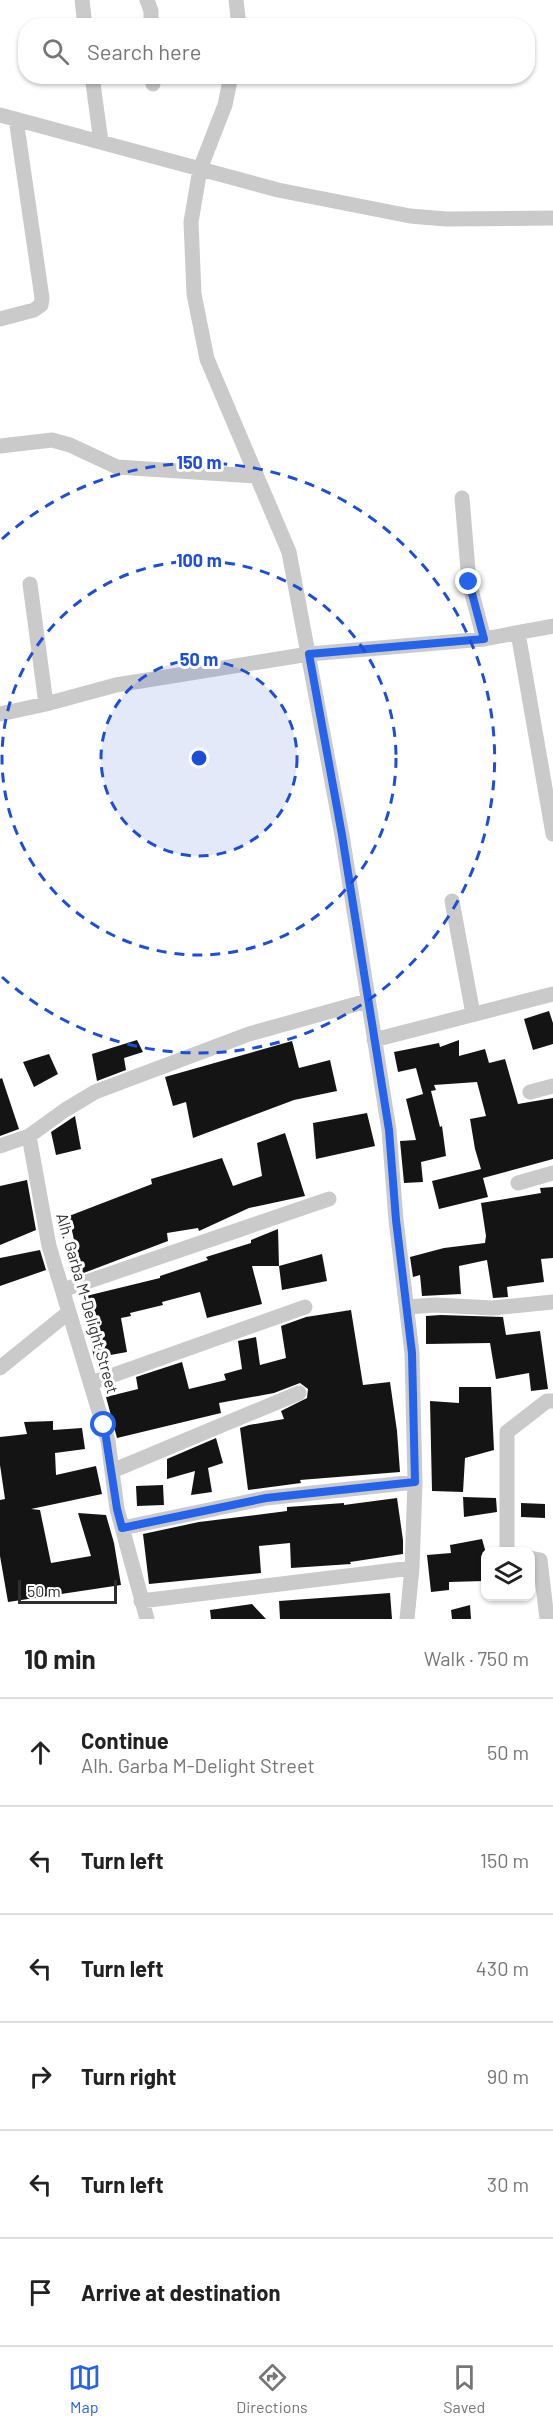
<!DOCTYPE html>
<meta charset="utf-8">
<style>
body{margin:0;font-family:Barlow,sans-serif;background:#f2f2f2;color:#222}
.controls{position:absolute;right:18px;bottom:18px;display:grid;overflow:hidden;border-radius:12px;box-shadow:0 2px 4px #0004}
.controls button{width:54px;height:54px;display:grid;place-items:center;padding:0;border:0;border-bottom:2px solid #e0e0e0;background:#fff;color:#222;font:30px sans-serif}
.scale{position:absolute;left:18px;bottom:15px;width:99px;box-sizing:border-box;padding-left:6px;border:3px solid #2d2d2d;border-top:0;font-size:16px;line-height:21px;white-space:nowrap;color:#2d2d2d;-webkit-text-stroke:4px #fff;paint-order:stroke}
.stop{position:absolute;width:18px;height:18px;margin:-14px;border:4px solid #2563eb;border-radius:50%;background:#fff}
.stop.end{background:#2563eb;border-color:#fff;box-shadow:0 2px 6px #0008}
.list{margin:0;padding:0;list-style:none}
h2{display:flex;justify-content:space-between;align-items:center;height:78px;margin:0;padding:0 24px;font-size:26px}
h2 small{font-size:20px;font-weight:400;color:#767676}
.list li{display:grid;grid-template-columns:39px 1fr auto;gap:18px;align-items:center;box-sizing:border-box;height:108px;padding:0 24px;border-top:2px solid #e0e0e0}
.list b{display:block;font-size:22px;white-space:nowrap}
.list p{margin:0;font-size:20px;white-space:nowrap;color:#767676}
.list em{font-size:20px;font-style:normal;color:#767676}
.icon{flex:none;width:33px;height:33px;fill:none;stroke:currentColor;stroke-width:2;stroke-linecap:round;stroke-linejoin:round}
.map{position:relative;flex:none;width:553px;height:1619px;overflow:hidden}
.search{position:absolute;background:#fff;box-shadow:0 2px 4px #0004;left:18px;right:18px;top:18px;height:66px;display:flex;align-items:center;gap:15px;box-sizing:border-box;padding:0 21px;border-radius:24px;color:#767676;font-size:22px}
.sheet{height:726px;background:#fff}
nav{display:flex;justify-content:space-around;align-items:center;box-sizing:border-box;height:84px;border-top:2px solid #e0e0e0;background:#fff;font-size:16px;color:#767676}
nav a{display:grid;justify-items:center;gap:3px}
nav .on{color:#2563eb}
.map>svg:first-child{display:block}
.building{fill:#141414}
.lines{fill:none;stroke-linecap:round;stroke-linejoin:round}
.street{stroke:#cacaca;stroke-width:15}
.route{stroke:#2563eb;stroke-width:8}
.ring{fill:none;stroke:#1d4ed8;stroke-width:3;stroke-dasharray:10 8}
.labels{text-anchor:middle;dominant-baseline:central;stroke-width:6;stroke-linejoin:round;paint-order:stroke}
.street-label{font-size:16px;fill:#2d2d2d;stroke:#fff}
.centre{fill:#1d4ed8;stroke:#fff;stroke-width:3}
.ring-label{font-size:18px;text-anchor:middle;font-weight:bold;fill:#1d4ed8;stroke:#fff;stroke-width:6;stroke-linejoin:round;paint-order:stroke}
</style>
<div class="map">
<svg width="553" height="1619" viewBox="0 0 553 1619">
<rect width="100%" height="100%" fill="#fff"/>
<path class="building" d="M549,1011L553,1023V1044L533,1050L524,1019Z
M137,1040L143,1052L124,1058L126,1070L97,1081L92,1054Z
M459,1040V1056L485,1049L489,1063L505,1059L518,1104L553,1098V1159L483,1178L488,1197L439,1209L432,1181L481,1169L475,1149L470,1119L486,1116L477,1082L434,1085L436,1090L431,1091L440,1127L442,1126L446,1156L421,1162L423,1182L404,1183L400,1141L416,1140L406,1099L423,1094L416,1068L398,1072L394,1052L439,1043L440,1047Z
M292,1041L299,1068L330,1060L337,1091L294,1100L193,1138L186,1102L173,1106L165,1077Z
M49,1054L58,1074L34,1087L23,1062Z
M2,1078L19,1129L0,1136V1079Z
M367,1113L375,1146L316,1159L313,1123Z
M75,1116L81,1149L56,1155L51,1132Z
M285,1133L305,1196L249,1208L199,1231L198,1228L167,1233L168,1241L81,1274L69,1216L152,1184L151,1179L222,1158L233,1186L262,1176L257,1143Z
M27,1180L36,1230L0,1245V1186Z
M553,1187V1258L541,1259L544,1282L507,1287L508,1297L493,1298L487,1260L459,1266L461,1294L422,1296L420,1275L413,1277L410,1257L444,1248L485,1243L486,1236L481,1203L541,1193L540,1188Z
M278,1229L279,1266H252L262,1304L207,1318L200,1292L162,1302L163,1305L130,1313L131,1316L121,1318L127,1352L94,1358L82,1297L160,1278V1276L208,1260L206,1257L251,1243V1240Z
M40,1250L46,1270L0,1286V1258Z
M322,1254L327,1281L282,1290L279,1266Z
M351,1310L363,1385L390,1382L397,1431L400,1472L300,1480L301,1483L248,1490L240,1428L249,1425L284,1419L281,1411L307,1398L308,1389L300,1383L274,1393L219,1403L221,1413L117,1438L106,1397L138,1389L136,1377L182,1362L189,1389L226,1380L224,1374L242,1369L238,1341L256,1337L260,1365L286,1358L281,1326L306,1317Z
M441,1315L503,1317L506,1335L540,1331L548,1389L531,1391L529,1373L496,1379L490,1343L426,1344V1316Z
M459,1387H491L494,1450L465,1458L463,1492L432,1491L430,1401L459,1403Z
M53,1421V1430L82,1428L85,1449L55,1453L56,1475L96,1466L102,1494L31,1509L40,1510L51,1563L91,1556L78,1513L106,1515L114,1543L121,1585L8,1602L0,1556V1500L5,1499L0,1465V1437L27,1434L24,1422Z
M216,1438L223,1463L208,1468L212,1492L191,1495L195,1471L167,1479V1459Z
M163,1485L164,1505L137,1506L136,1486Z
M463,1497L496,1498L497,1512L464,1517Z
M397,1498L403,1540V1554L350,1562L351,1564L291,1568L290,1543L259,1546L261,1573L149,1584L143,1534L199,1522L287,1511V1507L344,1503V1505Z
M521,1503L545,1504V1518L521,1517Z
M482,1539L486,1553V1560H483L484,1581L449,1582V1590L431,1592L427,1555L451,1553L450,1545Z
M390,1593L392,1619H280L279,1601Z
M252,1604L266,1619H211L210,1610Z
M470,1605L471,1619H452L451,1610Z"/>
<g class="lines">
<path class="street" d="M82,0L85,26
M147,0L151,11V26
M236,0L239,26
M92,76L101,142
M153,76V84
M231,76L225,105L200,169L191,222L194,294L207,359L289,552L342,835L389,1130L396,1220L412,1353L415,1482L412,1568L407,1619
M0,115L278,190L410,216L446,219L553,218
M0,319L34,310L41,305L42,298L16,119
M0,446L52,440L70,445L117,467L256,476
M462,498L469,582L484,639
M30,584L46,704
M518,633L553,834
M0,714L46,704L116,685L309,654L484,639L553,626
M452,901L473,1014
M374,1040L553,994
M530,1092L553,1086
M29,1136L49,1246L108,1441L117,1509L147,1619
M0,1146L29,1136L65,1110L95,1092L249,1034L367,1001
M518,1183L553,1173
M63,1290L329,1199
M407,1307L435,1305L493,1308L553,1302
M0,1368L69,1312
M91,1383L305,1307
M112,1471L299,1393
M122,1528L266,1498L415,1482
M507,1552V1432L547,1401H553
M530,1558L540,1560L547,1619
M141,1601L412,1568"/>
</g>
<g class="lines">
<path class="route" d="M104,1425L117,1509L122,1528L266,1498L415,1482L412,1353L396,1220L389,1130L342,835L309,654L484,639L469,582"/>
</g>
<circle cx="199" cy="758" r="98" fill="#1d4ed8" fill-opacity=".12"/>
<g class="ring">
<circle cx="199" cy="758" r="98"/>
<circle cx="199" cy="758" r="197"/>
<path d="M2 539A295 295 0 1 1 2 977"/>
</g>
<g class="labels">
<g class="street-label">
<text transform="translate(88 1303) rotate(74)">Alh. Garba M-Delight Street</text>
</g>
</g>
<circle cx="199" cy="758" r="9" class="centre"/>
<g class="ring-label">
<text x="199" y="469">150 m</text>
<text x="199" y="567">100 m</text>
<text x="199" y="666">50 m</text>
</g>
</svg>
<div class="controls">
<button><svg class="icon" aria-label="layers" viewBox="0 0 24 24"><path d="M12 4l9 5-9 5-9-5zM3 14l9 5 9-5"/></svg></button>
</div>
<div class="scale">50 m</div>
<div class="stop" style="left:104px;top:1425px"></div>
<div class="stop end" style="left:469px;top:582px"></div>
<div class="search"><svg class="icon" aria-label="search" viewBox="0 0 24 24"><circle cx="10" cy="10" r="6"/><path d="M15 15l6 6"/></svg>Search here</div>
</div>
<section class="sheet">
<h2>10 min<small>Walk · 750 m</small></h2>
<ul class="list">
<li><svg class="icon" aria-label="ahead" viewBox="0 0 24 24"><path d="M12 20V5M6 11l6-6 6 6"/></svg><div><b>Continue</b><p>Alh. Garba M-Delight Street</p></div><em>50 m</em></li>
<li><svg class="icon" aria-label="left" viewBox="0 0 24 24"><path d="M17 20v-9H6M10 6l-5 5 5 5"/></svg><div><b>Turn left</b></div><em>150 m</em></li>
<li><svg class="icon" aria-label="left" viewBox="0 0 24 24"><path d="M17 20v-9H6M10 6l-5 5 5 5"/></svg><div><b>Turn left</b></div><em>430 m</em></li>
<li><svg class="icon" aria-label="right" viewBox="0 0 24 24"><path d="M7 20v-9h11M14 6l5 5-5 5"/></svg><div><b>Turn right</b></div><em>90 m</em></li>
<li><svg class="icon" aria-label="left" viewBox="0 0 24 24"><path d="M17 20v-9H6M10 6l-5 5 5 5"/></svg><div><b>Turn left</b></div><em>30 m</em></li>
<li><svg class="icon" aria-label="arrive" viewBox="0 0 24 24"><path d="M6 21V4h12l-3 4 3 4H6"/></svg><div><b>Arrive at destination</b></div></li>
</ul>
</section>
<nav>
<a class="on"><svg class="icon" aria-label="map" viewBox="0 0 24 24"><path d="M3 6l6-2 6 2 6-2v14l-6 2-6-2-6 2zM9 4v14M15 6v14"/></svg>Map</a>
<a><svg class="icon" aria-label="directions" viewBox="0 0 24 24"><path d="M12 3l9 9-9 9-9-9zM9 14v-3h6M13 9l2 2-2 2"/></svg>Directions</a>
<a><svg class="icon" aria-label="saved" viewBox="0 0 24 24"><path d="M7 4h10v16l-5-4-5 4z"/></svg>Saved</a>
</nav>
